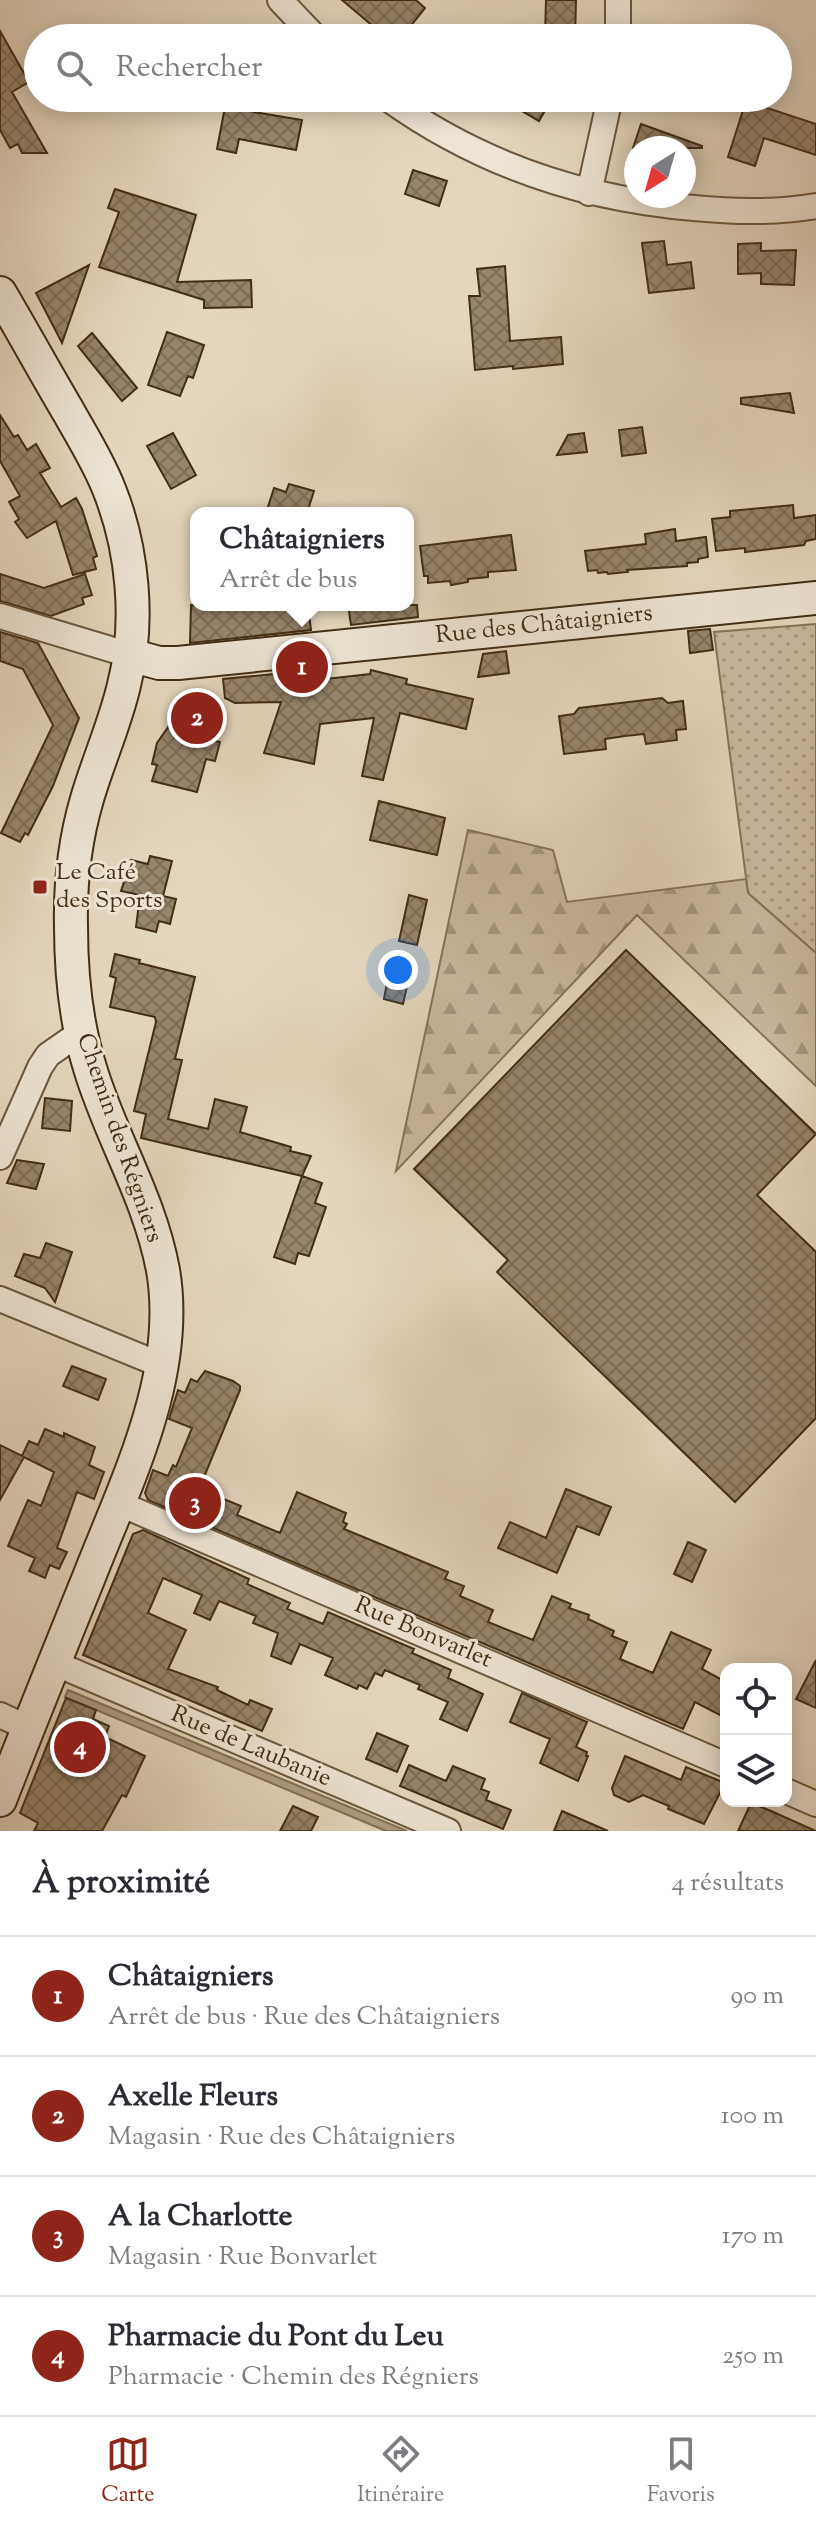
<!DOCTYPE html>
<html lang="fr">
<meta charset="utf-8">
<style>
body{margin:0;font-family:"Sorts Mill Goudy",serif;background:#f7f7f7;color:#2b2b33}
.controls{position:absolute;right:24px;bottom:24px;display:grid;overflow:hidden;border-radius:16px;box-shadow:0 4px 20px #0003}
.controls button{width:72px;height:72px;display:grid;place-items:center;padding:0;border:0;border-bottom:2px solid #e1e1e2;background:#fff;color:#2b2b33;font:40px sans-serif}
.compass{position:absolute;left:624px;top:136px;width:72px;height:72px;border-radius:50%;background:#fff;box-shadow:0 4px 20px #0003;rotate:217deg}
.you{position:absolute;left:398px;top:970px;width:28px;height:28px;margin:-20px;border:6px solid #fff;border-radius:50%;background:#1a73e8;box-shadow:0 0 0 12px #1a73e833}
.badge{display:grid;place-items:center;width:52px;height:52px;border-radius:50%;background:#8f2418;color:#fff;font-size:26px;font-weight:700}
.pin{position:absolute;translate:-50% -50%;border:4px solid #fff;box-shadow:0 2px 8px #0006}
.popup{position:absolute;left:190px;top:507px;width:224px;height:104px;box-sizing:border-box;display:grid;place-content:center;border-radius:16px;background:#fff;filter:drop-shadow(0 2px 6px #0005);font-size:26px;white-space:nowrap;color:#7c7c81}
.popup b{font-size:30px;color:#2b2b33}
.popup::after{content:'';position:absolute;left:50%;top:100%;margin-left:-16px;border:16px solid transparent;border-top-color:#fff}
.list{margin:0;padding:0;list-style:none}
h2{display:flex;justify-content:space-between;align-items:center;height:104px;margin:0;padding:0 32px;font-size:34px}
h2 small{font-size:26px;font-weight:400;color:#7c7c81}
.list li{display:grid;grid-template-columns:52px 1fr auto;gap:24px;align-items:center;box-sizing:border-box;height:120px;padding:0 32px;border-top:2px solid #e1e1e2}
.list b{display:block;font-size:30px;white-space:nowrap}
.list p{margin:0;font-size:26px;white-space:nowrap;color:#7c7c81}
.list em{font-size:26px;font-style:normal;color:#7c7c81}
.icon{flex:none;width:44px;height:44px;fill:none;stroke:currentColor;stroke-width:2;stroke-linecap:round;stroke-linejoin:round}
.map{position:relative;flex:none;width:816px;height:1831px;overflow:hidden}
.search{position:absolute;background:#fff;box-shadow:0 4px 20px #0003;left:24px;right:24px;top:24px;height:88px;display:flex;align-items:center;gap:20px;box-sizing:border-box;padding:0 28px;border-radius:44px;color:#7c7c81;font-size:30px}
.sheet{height:584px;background:#fff}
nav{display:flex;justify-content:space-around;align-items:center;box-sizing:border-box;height:112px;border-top:2px solid #e1e1e2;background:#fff;font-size:22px;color:#7c7c81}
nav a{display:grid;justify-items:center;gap:4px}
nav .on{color:#8f2418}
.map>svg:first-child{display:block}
.grass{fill:url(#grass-dots);stroke:#85745b;stroke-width:2}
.forest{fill:url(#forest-firs);stroke:#85745b;stroke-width:2}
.water{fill:#ac9d85;stroke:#827158;stroke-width:2}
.building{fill:url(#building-cross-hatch);stroke:#422e15;stroke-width:2}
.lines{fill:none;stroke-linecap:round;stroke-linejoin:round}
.street-casing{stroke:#6a583f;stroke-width:28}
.secondary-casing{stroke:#422e15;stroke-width:36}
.street{stroke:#ede4d5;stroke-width:24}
.secondary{stroke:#ede4d5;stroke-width:32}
.poi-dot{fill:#8f2418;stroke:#ede4d5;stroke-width:3}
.labels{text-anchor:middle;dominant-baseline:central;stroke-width:6;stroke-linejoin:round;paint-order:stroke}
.street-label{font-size:24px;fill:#422e15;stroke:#ede4d5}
.poi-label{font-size:24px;fill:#422e15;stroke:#ede4d5;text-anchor:start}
</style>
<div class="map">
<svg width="816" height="1831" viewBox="0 0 816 1831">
<defs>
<pattern id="grass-dots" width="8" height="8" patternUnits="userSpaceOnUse" patternTransform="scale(2)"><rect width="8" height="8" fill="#c8b9a1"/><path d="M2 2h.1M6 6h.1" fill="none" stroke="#a49782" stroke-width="1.8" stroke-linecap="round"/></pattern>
<pattern id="forest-firs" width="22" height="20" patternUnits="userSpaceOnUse" patternTransform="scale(2)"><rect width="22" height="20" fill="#c8b9a1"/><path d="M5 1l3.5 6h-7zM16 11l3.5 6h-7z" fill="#a49782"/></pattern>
<pattern id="building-cross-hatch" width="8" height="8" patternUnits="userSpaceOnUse" patternTransform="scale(2)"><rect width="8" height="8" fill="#96856d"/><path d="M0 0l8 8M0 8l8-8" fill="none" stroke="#7c6d58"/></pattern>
</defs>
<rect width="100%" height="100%" fill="#e3d6be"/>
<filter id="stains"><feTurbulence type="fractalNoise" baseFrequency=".0025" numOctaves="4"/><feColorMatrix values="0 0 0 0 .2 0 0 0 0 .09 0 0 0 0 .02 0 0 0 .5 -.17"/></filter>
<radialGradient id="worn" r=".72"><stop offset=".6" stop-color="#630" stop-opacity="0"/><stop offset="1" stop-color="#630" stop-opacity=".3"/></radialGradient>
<path class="grass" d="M816,624V953L748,893L714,632Z"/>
<path class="forest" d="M468,830L553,850L567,902L746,879L748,893L816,953V1086L637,915L396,1171Z"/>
<path class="water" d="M68,1690L407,1831H386L65,1697Z"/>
<path class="building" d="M342,0H416L425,8L401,38H387Z
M546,0H576L575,38H551V35H545Z
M0,31L29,82L12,92L47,153H22L18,144L10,148L0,130Z
M500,98H552L539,121Z
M746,101L816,124V155L764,138L755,166L728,157Z
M225,107L302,120L296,150L239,139L236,153L217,149Z
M641,124L702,146V148H633Z
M413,170L447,181L439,206L405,194Z
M115,189L196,215L177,282L251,280L252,307L204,308V300L99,267L119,212L108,208Z
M664,241L667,265L691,262L694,288L649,293L642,243Z
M761,243V251L796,250L794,285L761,284V273L738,274V244Z
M89,265L62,343L36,293Z
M505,266L510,341L561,337L563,364L513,369V366L475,370L469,296H480L477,269Z
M167,332L204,345L193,378L188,376L180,396L148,385Z
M92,333L137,388L122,401L78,346Z
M790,393L794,413L741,404V398Z
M0,415L14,437L18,435L27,450L36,444L50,468L40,473L61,507L76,498L82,509L97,556L93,558L96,569L73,575L56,521L27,538L15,522L19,519L9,502L20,496L0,461Z
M642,427L646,453L622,456L619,430Z
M173,433L196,475L171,489L147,446Z
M584,433L587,452L557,455L568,435Z
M289,484L314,491L307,513H266L274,488L286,492Z
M793,505L794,518L816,515V539L806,541L804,545L745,552V548L716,551L712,519L730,517V511Z
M675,529L676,541L706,537L708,557L698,559V562L687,563V566L627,570L628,572L608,574L607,572L598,573L597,570L588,571L585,551L646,544L645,534Z
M511,535L516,570L488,572V577L468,579V582L451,585L450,581L428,583V576H424L420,546Z
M0,574L44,588L85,574L92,595L82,598L84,604L51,616L0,601Z
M191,605L248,607V605H308L311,630L190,643Z
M348,605H417L418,617L351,625Z
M710,629L713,650L690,653L688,631Z
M0,632L38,643L79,718L53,786L28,835L25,833L20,842L1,833L53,725L23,669L0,661Z
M506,651L509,673L478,677L483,654Z
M325,669L326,679L370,674L371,670L407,679L406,684L473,699L466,729L400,713L383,780L362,776L374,718L320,724L314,764L264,753L281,702L235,703L225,698L223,679Z
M195,689L224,710L205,739L220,742L215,761L206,759L197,792L152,781L157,765L152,764L157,743Z
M662,698L668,703L683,701L686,729L676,730L677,740L646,744L644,734L625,736L605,739L606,749L564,754L559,716L574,714L579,708Z
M379,801L445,818L437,855L370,840Z
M150,856L172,861L163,896L176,899L170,924L159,921L156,932L136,927L140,895L121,891L131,860L148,864Z
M409,895L427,900L417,945L399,941Z
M626,950L816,1134L757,1195L816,1252V1418L735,1502L497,1272L508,1260L414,1169Z
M115,954L140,960L139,963L195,977L175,1059L182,1060L168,1119L208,1129L215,1099L247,1107L240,1132L291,1147L290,1151L311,1156L302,1176L322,1183L315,1203L326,1207L309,1256L298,1253L295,1264L274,1257L302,1176L141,1138L146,1114L134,1111L156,1022L155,1017L110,1007L116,978L110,976Z
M388,977L408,982L403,1004L384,999Z
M45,1098L72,1101L70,1131L42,1128Z
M17,1160L44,1164L36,1189L7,1183Z
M46,1243L72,1252L55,1302L45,1288L15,1276L24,1254L40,1258Z
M72,1366L106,1379L98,1400L63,1386Z
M205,1371L233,1381L240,1386V1390L199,1489L241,1506L237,1515L280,1533L297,1492L346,1513L343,1522L347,1524L344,1529L448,1572L445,1579L464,1586L460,1596L493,1610L488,1622L533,1640L552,1596L571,1604L569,1608L589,1615L588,1619L614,1631L612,1636L627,1642L620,1659L653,1673L671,1632L711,1650L702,1669L726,1682V1718L695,1702L683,1729L148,1500L145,1493L153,1470L168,1476L173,1465L176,1467L192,1428L169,1419L178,1390L185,1393L191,1379L197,1382Z
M45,1429L64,1437V1433L95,1447L89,1465L104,1472L94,1499L77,1492L57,1548L67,1552L59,1569L50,1565L45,1578L29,1571L35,1558L8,1546L28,1500L41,1506L54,1472L24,1457L0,1500V1445L22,1456L29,1441L38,1445Z
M566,1489L611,1507L599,1535L577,1526L557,1573L498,1548L510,1522L546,1538Z
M143,1530L249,1579L247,1584L290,1603L287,1609L323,1624L328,1612L414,1649L412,1653L451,1670L448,1678L483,1694L467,1731L440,1719L448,1702L418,1689L420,1685L385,1670L382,1676L375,1673L367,1689L359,1685L357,1689L325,1675L333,1658L300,1644L291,1664L271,1656L278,1633L253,1623L256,1616L219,1601L210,1620L194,1613L202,1595L163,1578L148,1613L186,1630L168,1669L218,1687L217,1690L248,1705L250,1700L272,1709L262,1731L83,1655L133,1534Z
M688,1542L706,1550L692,1582L674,1574Z
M816,1660V1708L796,1699Z
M522,1693L587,1722L576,1747L587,1752L586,1756H588L578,1781L540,1763L550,1739L510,1722Z
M66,1698L96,1710L93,1719L109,1726L105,1737L145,1756L126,1797L122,1795L102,1831H34L38,1823L20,1813Z
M377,1733L408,1746L397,1772L366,1759Z
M625,1756L681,1780L686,1767L725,1783L704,1824L668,1809L669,1806L643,1795L629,1802L614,1795L612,1788Z
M409,1765L446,1781L453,1766L485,1779L481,1789L489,1792L486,1800L511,1810L503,1829L400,1786Z
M751,1803L771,1811L816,1831H738Z
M293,1806L318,1817L311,1831H280Z
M562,1811L608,1831H554Z"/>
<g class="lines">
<defs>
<path id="street" d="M280,0L316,38
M618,0V38
M387,98C479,164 582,199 694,208C734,212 776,213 816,206
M589,193L610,98
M0,616L130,655
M0,1157L40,1067L48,1055L81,1032
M0,1299L161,1365
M118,1503L726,1765
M54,1663L448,1831
M0,1715L28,1728
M786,1791L816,1804"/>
<path id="secondary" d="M0,293C23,332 45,372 68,411C82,436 98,461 109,489C133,549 140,622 124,685C115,724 98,761 87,799C75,840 70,883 71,926C71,973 76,1023 90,1068C111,1138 149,1196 163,1270C181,1375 126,1482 89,1577C59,1651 29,1725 0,1800
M130,655L159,663H178L816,598"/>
</defs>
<use href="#street" class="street-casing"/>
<use href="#secondary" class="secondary-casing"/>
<use href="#street" class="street"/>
<use href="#secondary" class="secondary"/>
</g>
<rect class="poi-dot" x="32" y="879" width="16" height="16" rx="4"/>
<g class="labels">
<g class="street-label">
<text transform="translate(544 625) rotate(-6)">Rue des Châtaigniers</text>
<text transform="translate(119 1138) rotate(71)">Chemin des Régniers</text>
<text transform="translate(423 1633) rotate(23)">Rue Bonvarlet</text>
<text transform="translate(251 1747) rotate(23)">Rue de Laubanie</text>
</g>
<g class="poi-label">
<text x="56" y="873">Le Café<tspan x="56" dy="28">des Sports</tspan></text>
</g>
</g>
<rect width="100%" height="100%" filter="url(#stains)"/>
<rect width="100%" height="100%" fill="url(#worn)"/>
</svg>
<div class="controls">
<button><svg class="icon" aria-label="locate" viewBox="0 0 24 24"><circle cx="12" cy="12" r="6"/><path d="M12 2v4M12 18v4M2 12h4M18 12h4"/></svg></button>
<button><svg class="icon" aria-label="layers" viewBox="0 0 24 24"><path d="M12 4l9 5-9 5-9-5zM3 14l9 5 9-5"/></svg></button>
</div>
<svg class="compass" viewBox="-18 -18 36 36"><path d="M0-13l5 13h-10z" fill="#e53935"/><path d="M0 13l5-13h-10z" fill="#7c7c81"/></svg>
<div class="you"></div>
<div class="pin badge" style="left:302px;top:667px">1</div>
<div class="popup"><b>Châtaigniers</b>Arrêt de bus</div>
<div class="pin badge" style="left:197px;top:718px">2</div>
<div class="pin badge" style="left:195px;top:1503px">3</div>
<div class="pin badge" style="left:80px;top:1747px">4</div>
<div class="search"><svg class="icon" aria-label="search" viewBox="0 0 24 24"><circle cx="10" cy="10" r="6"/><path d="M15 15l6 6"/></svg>Rechercher</div>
</div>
<section class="sheet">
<h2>À proximité<small>4 résultats</small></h2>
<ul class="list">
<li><span class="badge">1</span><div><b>Châtaigniers</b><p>Arrêt de bus · Rue des Châtaigniers</p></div><em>90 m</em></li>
<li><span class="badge">2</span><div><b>Axelle Fleurs</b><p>Magasin · Rue des Châtaigniers</p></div><em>100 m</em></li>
<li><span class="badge">3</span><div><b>A la Charlotte</b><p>Magasin · Rue Bonvarlet</p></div><em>170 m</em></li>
<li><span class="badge">4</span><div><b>Pharmacie du Pont du Leu</b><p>Pharmacie · Chemin des Régniers</p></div><em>250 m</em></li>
</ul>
</section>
<nav>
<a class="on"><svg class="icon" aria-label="map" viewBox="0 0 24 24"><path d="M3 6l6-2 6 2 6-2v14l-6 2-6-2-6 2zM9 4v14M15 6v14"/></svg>Carte</a>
<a><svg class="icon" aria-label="directions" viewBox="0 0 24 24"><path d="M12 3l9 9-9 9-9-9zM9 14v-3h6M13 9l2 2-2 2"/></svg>Itinéraire</a>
<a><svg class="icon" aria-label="saved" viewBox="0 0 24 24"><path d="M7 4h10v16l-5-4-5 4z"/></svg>Favoris</a>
</nav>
